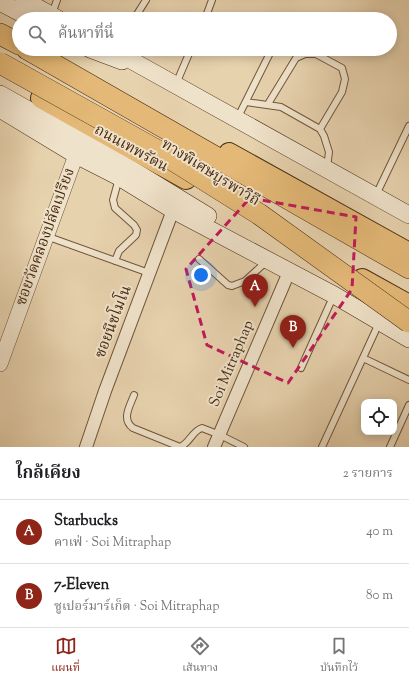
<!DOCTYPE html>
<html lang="th">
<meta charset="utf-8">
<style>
body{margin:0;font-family:"Sorts Mill Goudy","Noto Serif Thai",serif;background:#f2f2f2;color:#202124}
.controls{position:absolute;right:12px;bottom:12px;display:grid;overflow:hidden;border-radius:8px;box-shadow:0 2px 10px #0003}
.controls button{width:36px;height:36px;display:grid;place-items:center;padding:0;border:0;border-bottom:1px solid #e0e0e0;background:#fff;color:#202124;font:20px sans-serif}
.you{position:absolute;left:201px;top:275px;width:14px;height:14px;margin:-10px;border:3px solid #fff;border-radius:50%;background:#1a73e8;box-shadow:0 0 0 6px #1a73e833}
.badge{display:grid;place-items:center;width:26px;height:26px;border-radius:50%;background:#8f2418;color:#fff;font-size:13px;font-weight:700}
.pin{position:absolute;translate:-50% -33px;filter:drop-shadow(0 1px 2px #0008)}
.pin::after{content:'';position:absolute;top:21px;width:14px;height:12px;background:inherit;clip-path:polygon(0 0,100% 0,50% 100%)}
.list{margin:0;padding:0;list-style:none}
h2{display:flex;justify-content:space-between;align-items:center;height:52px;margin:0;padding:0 16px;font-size:17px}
h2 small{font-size:13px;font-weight:400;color:#757577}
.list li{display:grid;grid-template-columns:26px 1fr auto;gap:12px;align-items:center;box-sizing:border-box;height:64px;padding:0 16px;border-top:1px solid #e0e0e0}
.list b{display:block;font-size:15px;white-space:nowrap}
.list p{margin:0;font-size:13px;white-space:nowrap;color:#757577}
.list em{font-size:13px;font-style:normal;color:#757577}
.icon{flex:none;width:22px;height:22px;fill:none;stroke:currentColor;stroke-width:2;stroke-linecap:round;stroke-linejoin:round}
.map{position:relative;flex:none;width:409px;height:447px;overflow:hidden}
.search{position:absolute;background:#fff;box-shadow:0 2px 10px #0003;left:12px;right:12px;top:12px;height:44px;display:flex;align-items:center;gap:10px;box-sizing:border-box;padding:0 14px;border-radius:22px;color:#757577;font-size:15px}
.sheet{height:180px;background:#fff}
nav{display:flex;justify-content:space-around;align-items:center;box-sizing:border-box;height:56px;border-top:1px solid #e0e0e0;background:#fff;font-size:11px;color:#757577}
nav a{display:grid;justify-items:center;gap:2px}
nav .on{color:#8f2418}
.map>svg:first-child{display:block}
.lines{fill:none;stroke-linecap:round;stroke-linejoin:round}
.service-casing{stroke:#70553a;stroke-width:8}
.minor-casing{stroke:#70553a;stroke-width:14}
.tertiary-casing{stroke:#70553a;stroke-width:16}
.secondary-casing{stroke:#482b13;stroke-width:18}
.trunk-casing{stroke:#482b13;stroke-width:22}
.motorway-casing{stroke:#482b13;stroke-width:22}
.service{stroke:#efe2ca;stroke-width:6}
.minor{stroke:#efe2ca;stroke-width:12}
.tertiary{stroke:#efe2ca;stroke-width:15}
.secondary{stroke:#efe2ca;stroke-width:17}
.trunk{stroke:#e4b977;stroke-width:20}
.motorway{stroke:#e4b977;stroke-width:21}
.motorway-bridge-casing{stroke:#482b13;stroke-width:22;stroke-linecap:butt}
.motorway-bridge{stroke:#e4b977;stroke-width:21}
.marked{fill:none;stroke:#c2185b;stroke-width:3;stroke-dasharray:8 5;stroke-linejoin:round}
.labels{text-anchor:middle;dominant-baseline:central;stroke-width:4;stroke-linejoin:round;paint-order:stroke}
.street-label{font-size:15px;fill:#482b13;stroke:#efe2ca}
</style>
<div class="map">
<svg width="409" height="447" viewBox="0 0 409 447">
<rect width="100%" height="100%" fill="#e7d2ae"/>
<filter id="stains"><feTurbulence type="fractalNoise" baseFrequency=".005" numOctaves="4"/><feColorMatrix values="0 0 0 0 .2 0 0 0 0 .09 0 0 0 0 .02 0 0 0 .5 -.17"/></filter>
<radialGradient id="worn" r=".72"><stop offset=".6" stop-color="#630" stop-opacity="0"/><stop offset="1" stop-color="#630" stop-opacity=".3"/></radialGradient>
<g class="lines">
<defs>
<path id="service" d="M52,14L57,0
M134,19L146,0
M205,19L212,0
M176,84L191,49
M246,102L281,107L320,129L324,136L329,152L327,167
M268,104L296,58L305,54H316L342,68L345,79L342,92L320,129
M237,119L272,49
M376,195L409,126
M46,236L149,273
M199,259L228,285L232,286L245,281L267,261
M115,261L119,251L136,235L137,230L134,225L115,208L113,200L119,178
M363,358L409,380
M301,368L333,297
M134,395C130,406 121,419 133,428L180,447C190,443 192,431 202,428L220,435L244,447
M322,447L379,323
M390,447L409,405"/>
<path id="minor" d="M86,447L105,391L173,210
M214,447L289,272"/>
<path id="tertiary" d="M0,364L76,155"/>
<path id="secondary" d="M24,0L58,19
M0,2L32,19
M90,49L122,61
M111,49L409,215
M0,94L108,155L208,216
M0,109L76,155L119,177L173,210L334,295L409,339"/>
<path id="trunk" d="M41,98L186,179
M229,153L409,253
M362,279L409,305"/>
<path id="motorway" d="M0,34L19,44
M27,49L409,268"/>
</defs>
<use href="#service" class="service-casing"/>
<use href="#minor" class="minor-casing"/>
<use href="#tertiary" class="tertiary-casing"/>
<use href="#secondary" class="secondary-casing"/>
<use href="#trunk" class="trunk-casing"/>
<use href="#motorway" class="motorway-casing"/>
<use href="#service" class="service"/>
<use href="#minor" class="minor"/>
<use href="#tertiary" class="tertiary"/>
<use href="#secondary" class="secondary"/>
<use href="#trunk" class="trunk"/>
<use href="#motorway" class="motorway"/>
<defs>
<path id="motorway-bridge" d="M0,63L160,152L259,214L409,322"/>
</defs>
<use href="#motorway-bridge" class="motorway-bridge-casing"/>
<use href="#motorway-bridge" class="motorway-bridge"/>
</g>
<path class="marked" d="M250,198L356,217L352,289L288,383L207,345L186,269Z"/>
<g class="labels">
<g class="street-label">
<text transform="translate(131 149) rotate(29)">ถนนเทพรัตน</text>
<text transform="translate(210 173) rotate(32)">ทางพิเศษบูรพาวิถี</text>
<text transform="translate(46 237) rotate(-70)">ซอยวัดคลองปลัดเปรียง</text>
<text transform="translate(114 322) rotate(-69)">ซอยนีชโมโน</text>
<text transform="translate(232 364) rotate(-67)">Soi Mitraphap</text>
</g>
</g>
<rect width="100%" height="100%" filter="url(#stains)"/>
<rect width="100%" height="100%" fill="url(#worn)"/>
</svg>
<div class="controls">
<button><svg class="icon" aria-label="locate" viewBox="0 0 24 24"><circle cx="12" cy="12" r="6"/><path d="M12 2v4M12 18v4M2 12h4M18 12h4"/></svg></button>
</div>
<div class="you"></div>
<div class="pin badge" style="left:255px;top:307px">A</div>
<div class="pin badge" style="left:293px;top:348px">B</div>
<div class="search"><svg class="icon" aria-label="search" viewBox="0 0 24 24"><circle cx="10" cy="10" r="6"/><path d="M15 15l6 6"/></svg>ค้นหาที่นี่</div>
</div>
<section class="sheet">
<h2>ใกล้เคียง<small>2 รายการ</small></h2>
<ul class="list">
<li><span class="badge">A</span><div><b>Starbucks</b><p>คาเฟ่ · Soi Mitraphap</p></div><em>40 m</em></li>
<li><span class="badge">B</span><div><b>7-Eleven</b><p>ซูเปอร์มาร์เก็ต · Soi Mitraphap</p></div><em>80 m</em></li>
</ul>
</section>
<nav>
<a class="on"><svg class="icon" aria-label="map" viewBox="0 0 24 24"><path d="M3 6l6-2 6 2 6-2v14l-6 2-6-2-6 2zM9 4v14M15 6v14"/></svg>แผนที่</a>
<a><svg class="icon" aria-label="directions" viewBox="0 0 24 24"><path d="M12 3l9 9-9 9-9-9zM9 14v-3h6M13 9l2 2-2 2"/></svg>เส้นทาง</a>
<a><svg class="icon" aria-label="saved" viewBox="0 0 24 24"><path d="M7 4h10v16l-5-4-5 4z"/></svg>บันทึกไว้</a>
</nav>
